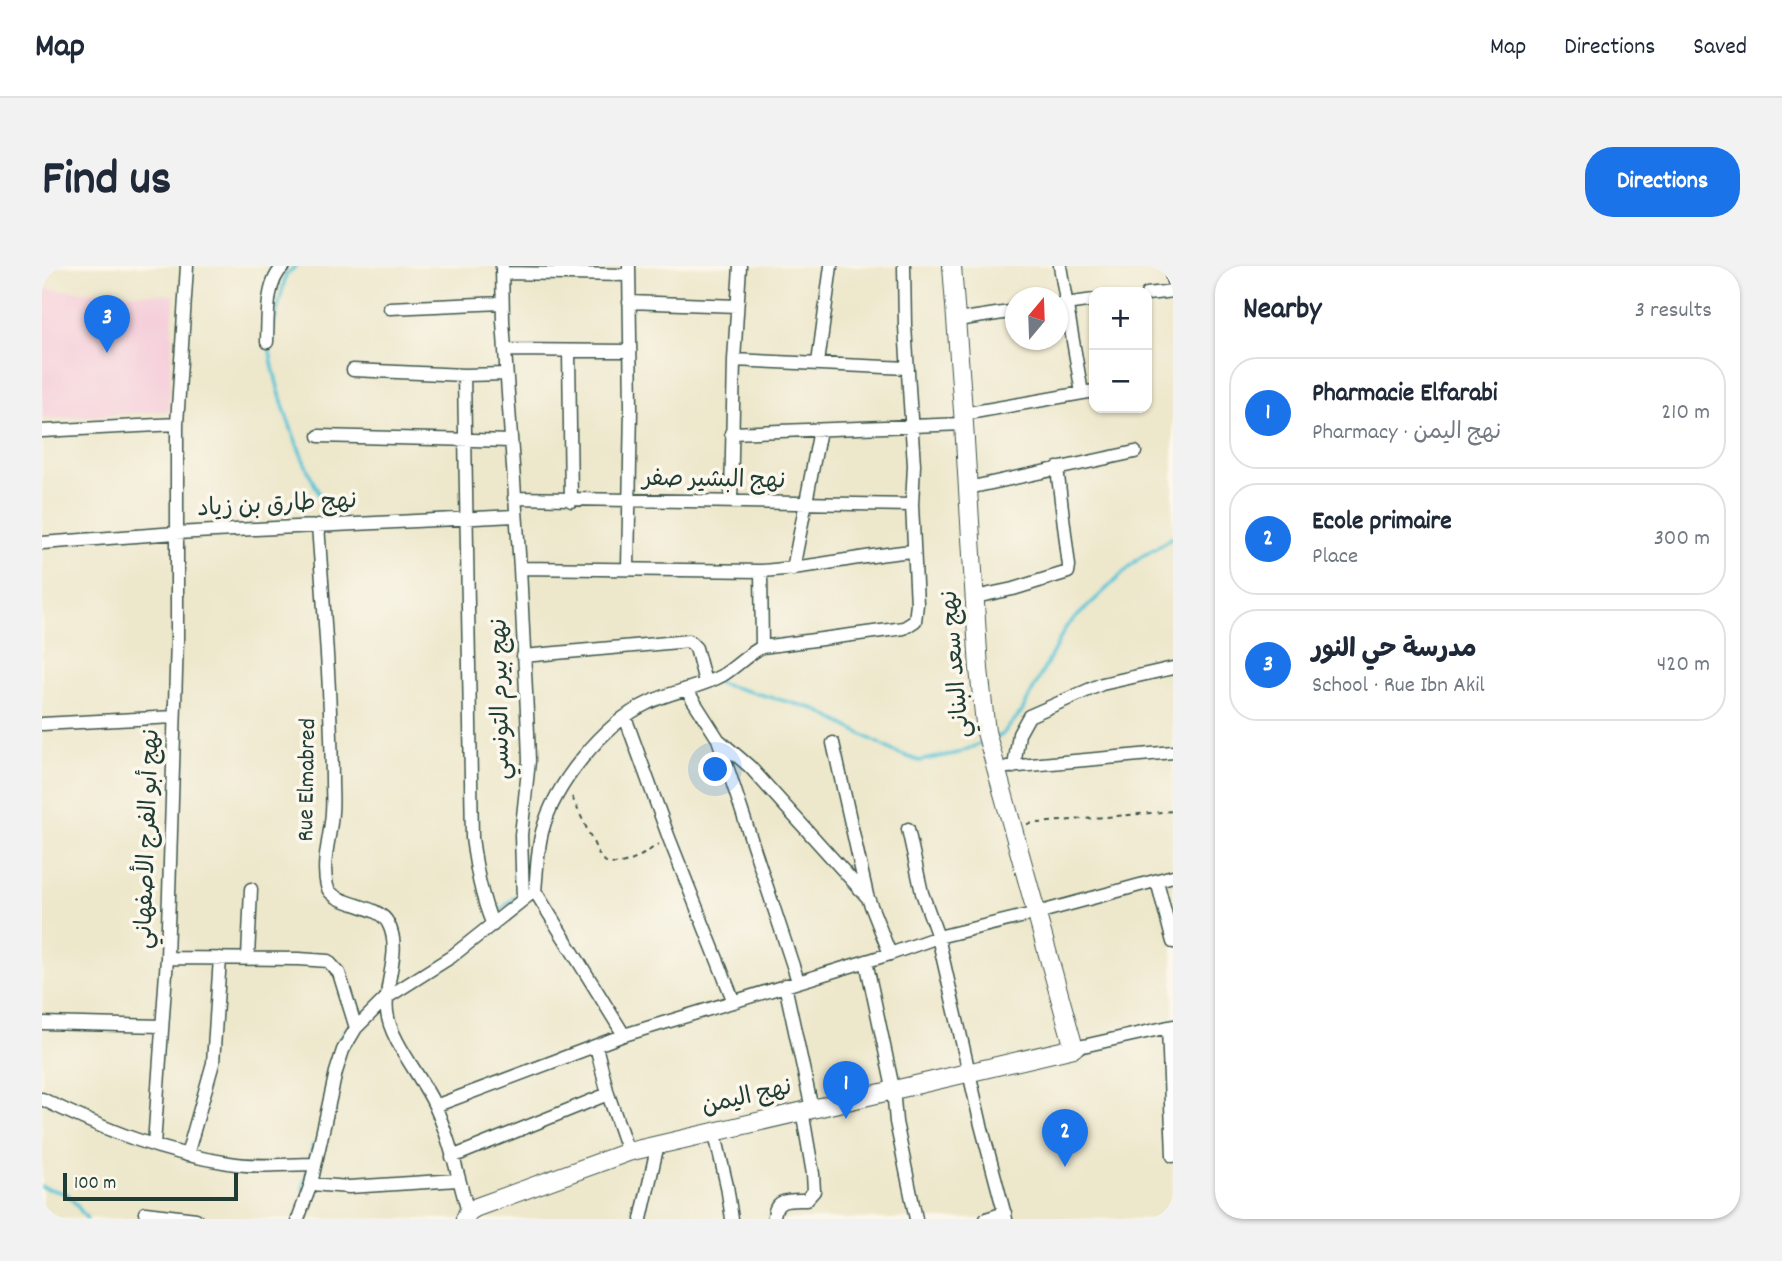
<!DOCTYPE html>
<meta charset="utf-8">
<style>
body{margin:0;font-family:Dekko,"Playpen Sans Arabic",sans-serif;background:#f2f2f3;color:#1f2937}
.controls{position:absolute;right:21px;top:21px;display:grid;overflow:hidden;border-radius:14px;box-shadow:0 2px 5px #0004}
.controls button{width:63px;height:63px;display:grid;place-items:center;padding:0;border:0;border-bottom:2px solid #e0e1e3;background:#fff;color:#1f2937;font:35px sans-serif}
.compass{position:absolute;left:963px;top:21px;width:63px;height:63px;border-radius:50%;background:#fff;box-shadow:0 2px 5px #0004;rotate:19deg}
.scale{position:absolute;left:21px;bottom:18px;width:175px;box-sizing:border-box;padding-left:7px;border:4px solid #1f3d34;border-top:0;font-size:19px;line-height:24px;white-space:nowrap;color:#1f3d34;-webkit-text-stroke:5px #fbf7ec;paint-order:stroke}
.you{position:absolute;left:674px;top:504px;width:24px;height:24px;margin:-18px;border:5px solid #fff;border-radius:50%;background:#1a73e8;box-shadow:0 0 0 10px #1a73e833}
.badge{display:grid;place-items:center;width:46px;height:46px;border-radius:50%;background:#1a73e8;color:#fff;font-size:23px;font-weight:700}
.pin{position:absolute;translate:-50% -58px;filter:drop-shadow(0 2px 4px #0008)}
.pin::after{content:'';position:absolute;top:37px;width:24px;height:21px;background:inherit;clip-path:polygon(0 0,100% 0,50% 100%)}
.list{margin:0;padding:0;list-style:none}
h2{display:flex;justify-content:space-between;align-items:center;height:91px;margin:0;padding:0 28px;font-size:30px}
h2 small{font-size:23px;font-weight:400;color:#747a83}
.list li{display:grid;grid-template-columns:46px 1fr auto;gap:21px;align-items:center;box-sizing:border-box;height:112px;margin:0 14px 14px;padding:0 14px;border:2px solid #e0e1e3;border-radius:28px}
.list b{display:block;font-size:26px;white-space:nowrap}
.list p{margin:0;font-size:23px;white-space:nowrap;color:#747a83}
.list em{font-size:23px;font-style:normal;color:#747a83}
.map{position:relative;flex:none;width:1131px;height:953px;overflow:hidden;border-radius:28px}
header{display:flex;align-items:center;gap:42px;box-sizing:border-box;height:98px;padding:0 35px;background:#fff;border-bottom:2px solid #e0e1e3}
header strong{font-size:33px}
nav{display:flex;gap:38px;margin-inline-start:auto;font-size:24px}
.intro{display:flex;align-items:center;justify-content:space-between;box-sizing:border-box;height:168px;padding:0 42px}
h1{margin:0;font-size:49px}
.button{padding:18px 32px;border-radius:28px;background:#1a73e8;color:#fff;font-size:24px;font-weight:700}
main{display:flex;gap:42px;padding:0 42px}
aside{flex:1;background:#fff;border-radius:28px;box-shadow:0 2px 5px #0004}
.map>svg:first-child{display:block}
.built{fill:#f5cfda}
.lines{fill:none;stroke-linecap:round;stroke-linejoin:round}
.stream{stroke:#5cc5d7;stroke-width:3.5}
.street-casing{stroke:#3e564b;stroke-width:15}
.secondary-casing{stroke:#3e564b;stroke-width:20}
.path{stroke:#3e564b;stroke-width:2;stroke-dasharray:5 5;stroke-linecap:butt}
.street{stroke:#fff;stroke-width:12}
.secondary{stroke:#fff;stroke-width:18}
.labels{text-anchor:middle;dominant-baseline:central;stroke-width:7;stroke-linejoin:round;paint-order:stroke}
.street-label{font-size:24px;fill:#1f3d34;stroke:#fbf7ec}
</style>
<header>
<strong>Map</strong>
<nav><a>Map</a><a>Directions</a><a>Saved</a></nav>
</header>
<div class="intro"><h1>Find us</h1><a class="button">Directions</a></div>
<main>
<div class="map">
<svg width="1131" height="953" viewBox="0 0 1131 953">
<rect width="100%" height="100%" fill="#fbf7ec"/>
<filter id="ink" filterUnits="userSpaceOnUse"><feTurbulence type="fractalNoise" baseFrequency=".0143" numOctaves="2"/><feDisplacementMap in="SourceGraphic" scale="14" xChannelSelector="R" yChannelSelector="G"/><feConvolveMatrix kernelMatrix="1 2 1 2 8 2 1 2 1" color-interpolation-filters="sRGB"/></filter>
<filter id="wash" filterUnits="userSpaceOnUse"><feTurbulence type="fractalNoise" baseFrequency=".00686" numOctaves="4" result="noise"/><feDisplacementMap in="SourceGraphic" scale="28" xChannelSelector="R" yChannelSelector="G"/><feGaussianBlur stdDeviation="1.57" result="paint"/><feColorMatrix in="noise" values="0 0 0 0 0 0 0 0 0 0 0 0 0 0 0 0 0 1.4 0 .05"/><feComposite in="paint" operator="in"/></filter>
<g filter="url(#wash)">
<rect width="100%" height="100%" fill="#ede7cb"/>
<path class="built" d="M0,23L132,29L127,145L0,153Z"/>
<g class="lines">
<path class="stream" d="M231,62L244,9L254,0
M227,80C237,143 262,199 291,256
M675,417L773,443L853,486L877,495L916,487L942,476
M952,472L960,469L980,445L1024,361L1096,293L1131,271
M450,651L476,629
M297,780L302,766L311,758
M0,921L26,928L45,953
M261,923L271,879"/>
</g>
</g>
<g filter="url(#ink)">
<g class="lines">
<defs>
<path id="street" d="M460,0L461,55L478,302L486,467L487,495L479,569L481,633
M1018,0L1040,127
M1128,0L1131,16
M460,7L587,9
M1105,28L1131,25
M587,36L695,40
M1016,39L1052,34
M348,42L460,37
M915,54L974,45
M225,76C226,54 223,16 242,0
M463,84L587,85
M527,86L529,235
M692,94L866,102
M776,97L789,0
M311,104L422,109L464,108
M422,109L430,572C434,601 439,631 451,659
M921,148L1052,125
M0,165L135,158
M689,167L922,158
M277,170L469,175
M926,222L1093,186
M472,232L870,239
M689,235L692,94L698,0
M276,259C282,344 289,429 290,514C290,525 291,535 290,546C289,570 279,596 285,620C290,640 336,637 346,657C361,685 341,717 345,746C348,775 381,812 393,840C408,873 416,911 426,946
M0,277L134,267L473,250
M478,302L719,305C770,302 821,289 872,285
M586,302L589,142L587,0
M751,303L778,164
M719,305L720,381
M933,331L971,323L1026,306L1027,300L1015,202
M481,390L647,375L654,382L663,416
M644,423L676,473L756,715
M583,451L627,572L692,736
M0,458L132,451
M678,475L708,501L826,632L848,688
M791,477L825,629
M965,501L1131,486
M972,501L977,468L987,450L1060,418L1131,402
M866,563L880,627L896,671L939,859L964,953
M1115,615L1131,676
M493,625C495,606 495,585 500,566C512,519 561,458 606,437C630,425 658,422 681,409C695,400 706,388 720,381L862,362L873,355L875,338L870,239L872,199L863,60L862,0
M493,625L582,769
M125,692L257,693L286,695L297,707L314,762
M206,692L209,623
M824,695L851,822L854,856L874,953
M743,719L770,843
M0,757L120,760
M1126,761L1131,890
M554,780L566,828L586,886
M1032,782L1131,760
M0,833C61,863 120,887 187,897C215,902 245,898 273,898
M393,840L582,769L848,688L896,671L995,647L1131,610
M672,864L685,920L690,953
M112,879L125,692L135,374V158L145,0
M145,889L171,797L178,692
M410,891L566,828
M269,918L307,921L416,914
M103,947L154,953
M256,953L269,918L294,806L301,784L314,762L344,732L409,691L487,629
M599,953L616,878
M732,953C732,932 747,934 764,934L772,925L771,908L760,844
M944,953L963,947"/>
<path id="secondary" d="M423,953L426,946L435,941L586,886L1032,782L944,466L937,403L922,158L910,0"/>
</defs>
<use href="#street" class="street-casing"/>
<use href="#secondary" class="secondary-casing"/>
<path class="path" d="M530,531L559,593C579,607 599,589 617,578
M985,558L1131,545"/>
<use href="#street" class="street"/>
<use href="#secondary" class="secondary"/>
</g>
</g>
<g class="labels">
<g class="street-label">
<text transform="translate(672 215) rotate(1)">نهج البشير صفر</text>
<text transform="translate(235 240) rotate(-3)">نهج طارق بن زياد</text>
<text transform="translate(915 398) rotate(-95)">نهج سعد البناني</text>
<text transform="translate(460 433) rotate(-91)">نهج بيرم التونسي</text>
<text transform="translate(266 514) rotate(-89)">Rue Elmabred</text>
<text transform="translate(107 573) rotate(-88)">نهج أبو الفرج الأصفهاني</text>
<text transform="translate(705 832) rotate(-13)">نهج اليمن</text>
</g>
</g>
</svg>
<div class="controls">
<button>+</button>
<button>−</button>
</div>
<svg class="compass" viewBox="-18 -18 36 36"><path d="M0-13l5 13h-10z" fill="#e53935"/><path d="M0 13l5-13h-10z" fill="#747a83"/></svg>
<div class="scale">100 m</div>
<div class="you"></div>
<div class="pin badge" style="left:804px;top:853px">1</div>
<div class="pin badge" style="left:1023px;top:901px">2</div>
<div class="pin badge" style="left:65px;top:87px">3</div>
</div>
<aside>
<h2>Nearby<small>3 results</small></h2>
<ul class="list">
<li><span class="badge">1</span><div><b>Pharmacie Elfarabi</b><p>Pharmacy · نهج اليمن</p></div><em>210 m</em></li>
<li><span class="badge">2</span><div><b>Ecole primaire</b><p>Place</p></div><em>300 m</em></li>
<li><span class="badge">3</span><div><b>مدرسة حي النور</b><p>School · Rue Ibn Akil</p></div><em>420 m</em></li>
</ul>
</aside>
</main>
